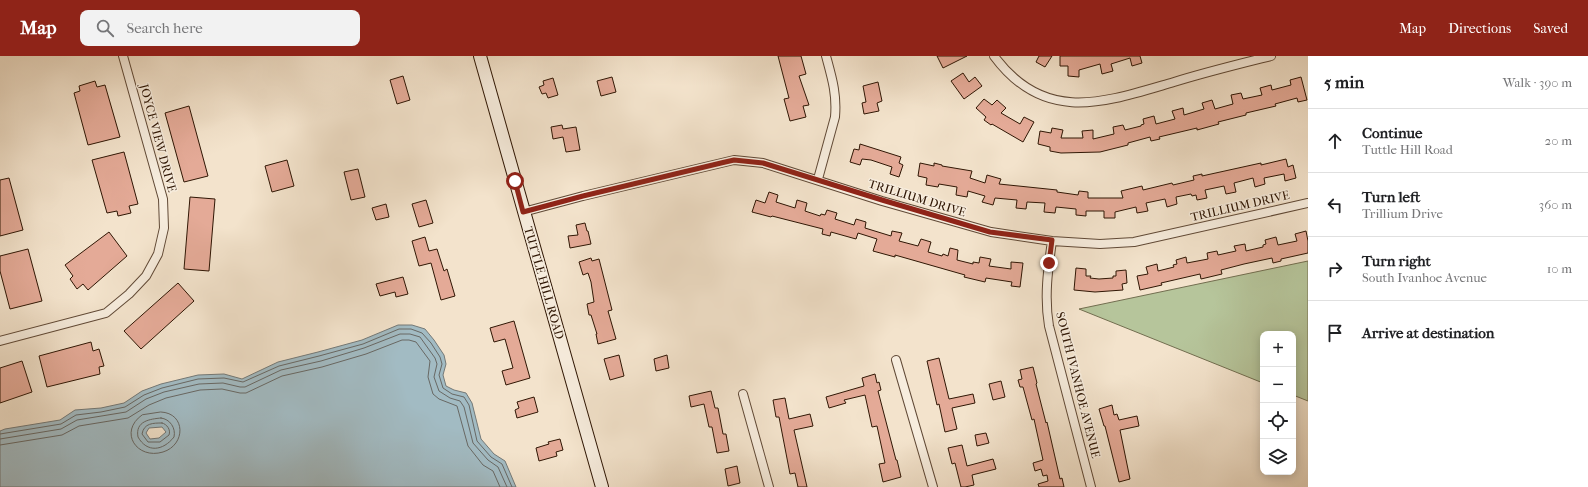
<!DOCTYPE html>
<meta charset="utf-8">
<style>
body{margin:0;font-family:"IM FELL French Canon",serif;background:#f2f2f2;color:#202124}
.controls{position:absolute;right:12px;bottom:12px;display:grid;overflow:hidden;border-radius:8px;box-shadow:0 2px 10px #0003}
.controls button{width:36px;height:36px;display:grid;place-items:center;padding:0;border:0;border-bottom:1px solid #e0e0e0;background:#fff;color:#202124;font:20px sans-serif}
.stop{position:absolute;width:12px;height:12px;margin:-9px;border:3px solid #8f2418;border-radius:50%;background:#fff}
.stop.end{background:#8f2418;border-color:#fff;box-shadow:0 1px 4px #0008}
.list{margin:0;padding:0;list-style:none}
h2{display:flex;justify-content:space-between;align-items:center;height:52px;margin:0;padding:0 16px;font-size:17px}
h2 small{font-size:13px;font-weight:400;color:#757577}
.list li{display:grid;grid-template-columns:26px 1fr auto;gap:12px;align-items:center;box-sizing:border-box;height:64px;padding:0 16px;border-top:1px solid #e0e0e0}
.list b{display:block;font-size:15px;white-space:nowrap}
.list p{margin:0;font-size:13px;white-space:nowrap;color:#757577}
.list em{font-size:13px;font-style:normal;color:#757577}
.icon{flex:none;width:22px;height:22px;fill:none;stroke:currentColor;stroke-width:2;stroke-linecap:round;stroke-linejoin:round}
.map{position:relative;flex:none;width:1308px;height:431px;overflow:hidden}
header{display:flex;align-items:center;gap:24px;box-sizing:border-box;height:56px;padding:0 20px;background:#8f2418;color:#fff}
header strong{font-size:19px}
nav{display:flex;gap:22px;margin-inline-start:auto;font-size:14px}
.search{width:280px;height:36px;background:#f2f2f2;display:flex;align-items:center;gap:10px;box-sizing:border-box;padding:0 14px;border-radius:8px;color:#757577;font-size:15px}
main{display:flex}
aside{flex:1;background:#fff}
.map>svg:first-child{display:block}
.green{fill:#b6c59b;stroke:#726e50}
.water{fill:#a2bbc3;stroke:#747977;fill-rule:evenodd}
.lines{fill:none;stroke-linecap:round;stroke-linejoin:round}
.shore{stroke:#686864;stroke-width:1}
.building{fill:#e4aa97;stroke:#2f1604}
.street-casing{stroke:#604936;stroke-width:10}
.secondary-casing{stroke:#2f1604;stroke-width:14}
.street{stroke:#f7edde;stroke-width:8}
.secondary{stroke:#f7edde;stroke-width:12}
.route{stroke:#8f2418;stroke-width:5}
.labels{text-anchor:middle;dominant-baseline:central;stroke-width:3;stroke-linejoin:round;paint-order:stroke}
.street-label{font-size:12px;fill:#2f1604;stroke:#f7edde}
</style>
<header>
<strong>Map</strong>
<div class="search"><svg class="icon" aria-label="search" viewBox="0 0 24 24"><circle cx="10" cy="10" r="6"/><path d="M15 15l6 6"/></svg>Search here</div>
<nav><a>Map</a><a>Directions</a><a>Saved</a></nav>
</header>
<main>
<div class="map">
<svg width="1308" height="431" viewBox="0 0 1308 431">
<rect width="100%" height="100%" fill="#f3e3cc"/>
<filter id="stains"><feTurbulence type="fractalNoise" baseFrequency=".005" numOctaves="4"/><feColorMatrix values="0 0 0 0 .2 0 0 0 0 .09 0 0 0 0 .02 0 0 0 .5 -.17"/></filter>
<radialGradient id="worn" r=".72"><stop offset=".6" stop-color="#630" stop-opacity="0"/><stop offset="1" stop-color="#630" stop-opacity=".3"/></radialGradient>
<path class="green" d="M1308,205V345L1293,339V278H1263V327L1079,253Z"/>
<path class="water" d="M398,269H412L425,273L434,284L444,299L446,308L443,319L446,330L454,334L466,337L472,347L481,383L494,398L505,405L516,431H0V375L5,373L60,364L75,354L101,352L124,347L142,335L161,328L198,319L224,318L242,323L278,306L318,296L362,284ZM162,371L166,376L159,382L150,383L146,377L149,372Z"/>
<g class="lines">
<path class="shore" d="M161,356C186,357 186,389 163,396C137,404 118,376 142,359Z
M161,362C170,363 176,372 174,381C163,395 147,397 138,381C135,365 150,363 161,362Z
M162,367C167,368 171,374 169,379L160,386H148L142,378C144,367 153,367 162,367Z
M0,378L61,368L76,359L101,356L125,351L144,339L162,332L198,323L224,322L243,326L279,310L319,300L363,288L399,273H411L422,277L431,287L440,301L442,308L439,319L443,332L452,338L464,341L469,349L477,385L491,401L502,408L512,431
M0,383L61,373L77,364L126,356L146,343L164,336L199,328L223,327L240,331H245L281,314L321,305L364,292L400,278H410L420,281L435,302L437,308L434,321L439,335L450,342L460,345L464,351L473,387L488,404L498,411L507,431
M0,389L62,379L79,370L128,362L149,349L166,342L200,334L222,333L240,337H246L282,320L322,311L366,298L402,284H409L416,286L430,305L428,321L433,338L439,343L457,350L468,390L483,409L493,415L500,431"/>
</g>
<path class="building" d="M778,0H801L806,18L799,20L809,49L803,50L806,61L790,65L784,43L789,42Z
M937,0H967L943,12Z
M1039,0H1052L1045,11L1036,6Z
M1060,0H1140L1142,7L1132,10L1130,2L1111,8L1113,15L1102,18L1100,8L1079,14V21L1068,20V10H1060Z
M963,17L969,26L975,21L982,30L964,43L951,25Z
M403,20L410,44L397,48L390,24Z
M612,21L616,36L601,40L597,25Z
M1301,21L1307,44L1298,46L1297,42L1275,48L1276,50L1246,57V59L1218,66L1219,68L1197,74V72L1159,81L1160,83L1151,85L1150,81L1128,87V89L1100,96L1061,97L1050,95V91L1038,88L1040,75L1051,77L1052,72L1063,74L1061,82H1083L1082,75L1093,74V83L1114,78L1113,71L1123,69L1125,74L1141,70V69L1144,68L1143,63L1154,60L1156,68L1175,63L1172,55L1183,52L1184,59L1204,53L1202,47L1212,44L1215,53L1233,48L1231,39L1241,37L1243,43L1262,39L1260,32L1271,29L1272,34L1291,29L1290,24Z
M553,22L558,39L548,42L546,37L542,38L539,31L544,29L543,25Z
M95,25L97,31L105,29L120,81L88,89L74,37L80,35L79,30Z
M878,26L882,45L877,47L879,55L864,58L862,47L866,46L863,30Z
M984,43L992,49L997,44L1006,52L1001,57L1020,68L1024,61L1034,66L1023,86L992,68L991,69L984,64L986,61L976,52Z
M189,50L208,120L184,126L165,57Z
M562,69L563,73L576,71L580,94L566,96L563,81L553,83L551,71Z
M860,88L901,101L899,107L903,109L899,121L890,118L892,111L871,104L862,103L860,109L850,106L854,93L859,94Z
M124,96L138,148L129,150L131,157L118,160L117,155L107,157L92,104Z
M1286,103L1288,111L1293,109L1296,122L1285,125L1284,118L1264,122L1265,128L1255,131L1253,122L1234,127L1236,136L1226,138L1224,130L1205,134L1207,142L1197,144L1196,139L1192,140L1191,138L1176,141L1177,148L1167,151L1165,143L1146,147L1148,155L1137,157L1136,151L1115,156V162H1104V155H1086V160L1076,159V153L1056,151L1055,157L1044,156L1045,147L1027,146L1026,153L1016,152L1017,144L995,142L993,149L982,146L985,140L968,135L967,141L956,139L957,131L939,128L938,131L926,129L927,122L918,120L920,107L934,110V107L942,109V110L972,115L970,122L985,127L987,119L1001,123L999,128L1057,134V136L1078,139L1079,135L1088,136V142H1123L1121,135L1142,130L1143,134L1172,127L1173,129L1194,124L1193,120L1202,118V120L1261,107V109Z
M287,104L294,130L272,136L265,110Z
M358,113L365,141L351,144L344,116Z
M9,122L23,174L0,180V124Z
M769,136L778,139L776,146L795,152L797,144L807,147L805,155L820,160L821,158L825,159L827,154L837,157L835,163L854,169L856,163L866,166L865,172L891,180L892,175L902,177L899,185L918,190L921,183L931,186L928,196L942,200L943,198L948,200L950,192L958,194L957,204L973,208V206L979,207L980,201L991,203L989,210L1011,213V206L1023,207L1020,231L1011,230L1012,226L986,222L985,226L964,221L965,219L895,199V201L873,195L877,183L858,177L856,183L831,176L830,180L822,178L823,173L772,160L771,161L752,156L756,144L765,147Z
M190,141L215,143L209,215L184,213Z
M426,144L433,167L419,171L412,148Z
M386,148L389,161L376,164L372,152Z
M585,167L587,175H588L591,188L570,192L568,180L578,179L576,169Z
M1306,175L1308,185V197L1281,203V205L1273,207L1272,202L1244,208L1221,214L1222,218L1201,223L1200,218L1161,227L1162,229L1140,234L1137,220L1148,218L1146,211L1157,208L1158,215L1174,211L1173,209L1177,208L1176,204L1186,201L1187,207L1208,203L1207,197L1217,195L1218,199L1236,195L1234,190L1245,188L1246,195L1263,191V189L1266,188L1265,184L1276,181L1278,189L1297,185L1295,178Z
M109,176L127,200L88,234L83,228L77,233L70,223L73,220L65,209Z
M425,181L429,195L437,193L444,215L447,213L455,240L441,244L431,207L419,210L412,185Z
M28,193L42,245L10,253L0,215V200Z
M591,202L592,205L599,203L612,254L608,255L616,283L598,288L596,278H597L591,259H589L587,248L594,246L591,226L588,217L583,219L579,206Z
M1076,212L1086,213V220H1091L1090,222L1099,223L1113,222V220H1116V215L1126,214L1127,227L1122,228L1123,234L1095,236L1074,234Z
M403,221L408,238L396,241L395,236L380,240L376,228Z
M178,227L194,245L141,293L124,275Z
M514,265L530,322L506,329L502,315L513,312L510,301L505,283L494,286L490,272Z
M91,286L93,295L99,293L104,310L99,311L100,318L47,331L39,300Z
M619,299L624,320L610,324L604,303Z
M667,299L669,312L656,315L654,303Z
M939,302L949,343L973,338L975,347L952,352L957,373L945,376L939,348L937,349L927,305Z
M22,305L32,336L0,347V312Z
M1033,311L1037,327L1036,328L1046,367L1047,366L1060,423L1062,422L1064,431H1039L1038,428L1048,425L1047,419L1043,420L1041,413L1035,415L1033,407L1043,404L1034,363L1032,364L1023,331H1020L1018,324L1022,323L1020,314Z
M875,318L877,327L879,326L881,334L878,335L896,404H897L901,421L883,426L879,408L885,407L877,370L872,371L865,339L844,344L846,347L829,352L826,341L864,330L862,322Z
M1001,325L1005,341L993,344L989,328Z
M711,335L715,352H718L723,378H726L729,395L717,397L712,371H709L704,348L691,351L689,340Z
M534,341L538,356L517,362L515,354L519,352L517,346Z
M785,342L789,363L810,358L813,370L794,374L807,431H798L795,417L790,418L779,361H776L773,344Z
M1112,349L1114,359L1117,358L1119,364L1137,360L1139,370L1120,374L1130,423L1119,426L1105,370H1104L1099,353Z
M986,377L989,387L977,390L975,379Z
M560,383L563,394L556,396L557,400L539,405L536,392L549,388L548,386Z
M962,389L967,410L993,403L996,413L972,419L974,429L965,431H961L955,407L952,408L948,392Z
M737,410L740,427L728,430L725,413Z"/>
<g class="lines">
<defs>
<path id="street" d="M994,0C1045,69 1105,46 1174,26C1206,16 1239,8 1271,0
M818,123L835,61C837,38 832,22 826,0
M523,156L583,140L734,104L763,107L882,145L991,176L1052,185L1100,188L1134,186L1308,147
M1052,185C1048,213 1044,241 1049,270L1091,431
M0,285L106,257L129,238L146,220L158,198L164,172L163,143L123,0
M896,304L933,431
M743,338L769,431"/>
<path id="secondary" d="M480,0L602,431"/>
</defs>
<use href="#street" class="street-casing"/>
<use href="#secondary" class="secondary-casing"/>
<use href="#street" class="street"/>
<use href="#secondary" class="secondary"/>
</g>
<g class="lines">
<path class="route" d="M515,125L523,156L583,140L721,107L734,104L763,107L882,144L990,176L1052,184L1049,207"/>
</g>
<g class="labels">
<g class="street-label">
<text transform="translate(158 82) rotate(75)">JOYCE VIEW DRIVE</text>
<text transform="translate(917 142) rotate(17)">TRILLIUM DRIVE</text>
<text transform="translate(1240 150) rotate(-13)">TRILLIUM DRIVE</text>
<text transform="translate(544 227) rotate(74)">TUTTLE HILL ROAD</text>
<text transform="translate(1078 329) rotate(76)">SOUTH IVANHOE AVENUE</text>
</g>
</g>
<rect width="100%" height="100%" filter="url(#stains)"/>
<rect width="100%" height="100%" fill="url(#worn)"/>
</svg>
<div class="controls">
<button>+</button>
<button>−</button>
<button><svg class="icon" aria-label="locate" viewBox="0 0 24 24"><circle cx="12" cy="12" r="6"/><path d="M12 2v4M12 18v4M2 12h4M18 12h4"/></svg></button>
<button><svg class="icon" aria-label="layers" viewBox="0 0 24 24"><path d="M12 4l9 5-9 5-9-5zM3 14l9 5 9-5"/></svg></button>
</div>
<div class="stop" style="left:515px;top:125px"></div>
<div class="stop end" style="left:1049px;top:207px"></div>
</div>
<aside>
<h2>5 min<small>Walk · 390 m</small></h2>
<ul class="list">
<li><svg class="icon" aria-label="ahead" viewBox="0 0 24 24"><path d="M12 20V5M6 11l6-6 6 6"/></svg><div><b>Continue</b><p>Tuttle Hill Road</p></div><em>20 m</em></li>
<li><svg class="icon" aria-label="left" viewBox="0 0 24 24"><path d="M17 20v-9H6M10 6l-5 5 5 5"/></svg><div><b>Turn left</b><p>Trillium Drive</p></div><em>360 m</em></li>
<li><svg class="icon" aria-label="right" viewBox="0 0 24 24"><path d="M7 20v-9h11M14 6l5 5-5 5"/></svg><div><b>Turn right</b><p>South Ivanhoe Avenue</p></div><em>10 m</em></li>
<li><svg class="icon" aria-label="arrive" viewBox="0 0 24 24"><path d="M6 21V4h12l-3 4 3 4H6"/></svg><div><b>Arrive at destination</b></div></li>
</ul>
</aside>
</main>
